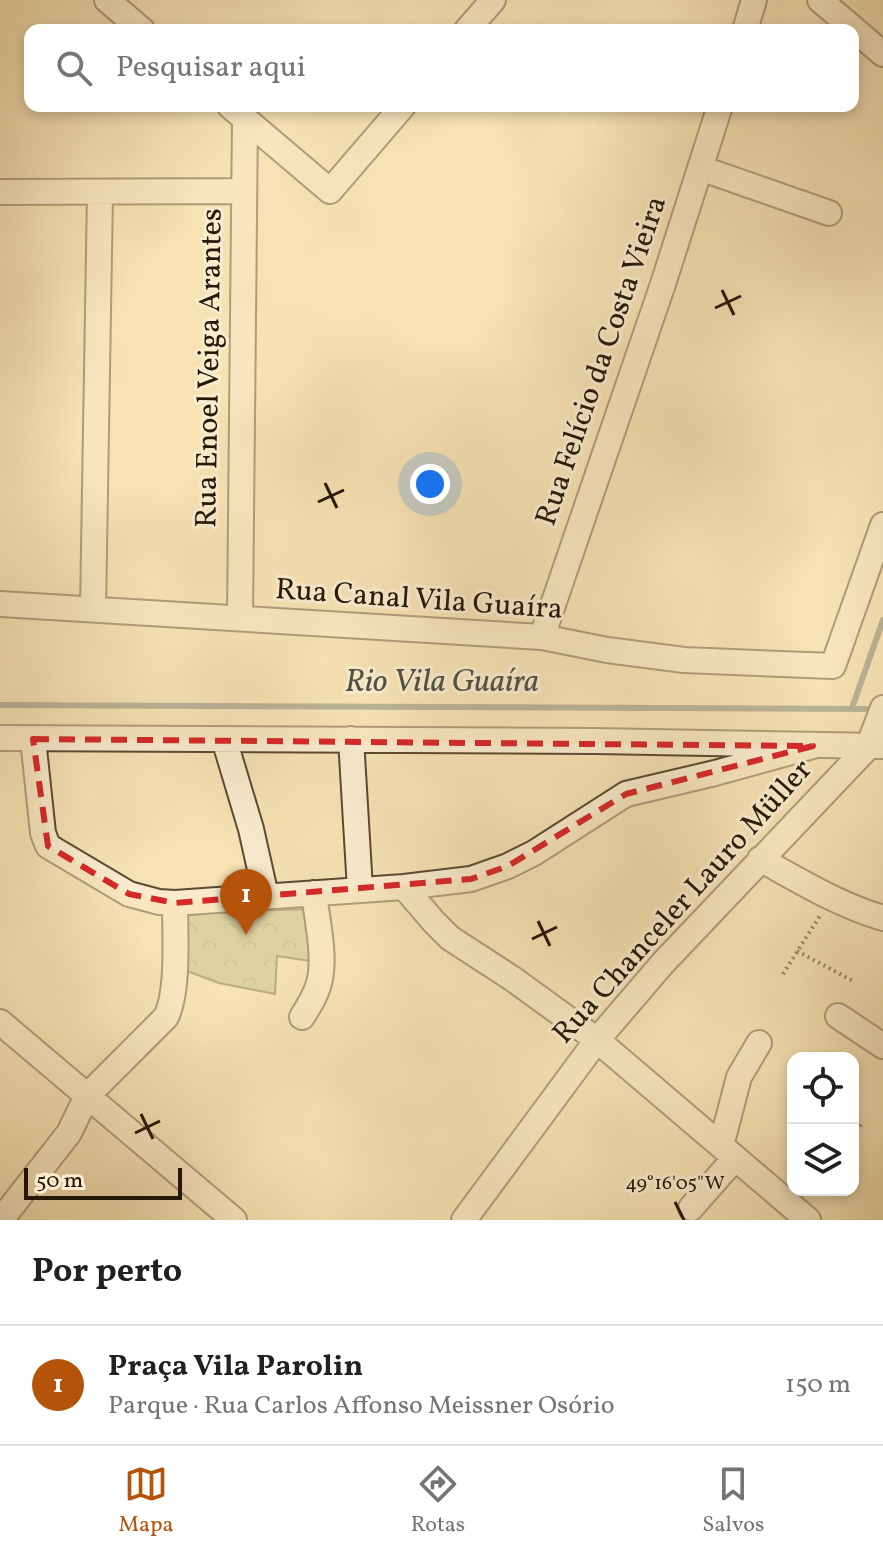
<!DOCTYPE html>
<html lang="pt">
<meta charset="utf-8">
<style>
body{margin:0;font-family:Vollkorn,serif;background:#f2f2f2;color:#202124}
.controls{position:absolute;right:24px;bottom:24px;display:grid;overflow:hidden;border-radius:16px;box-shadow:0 4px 12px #0003}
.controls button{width:72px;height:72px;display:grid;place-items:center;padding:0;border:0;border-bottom:2px solid #e0e0e0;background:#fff;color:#202124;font:40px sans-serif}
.scale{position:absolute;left:24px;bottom:20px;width:158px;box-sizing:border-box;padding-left:8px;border:4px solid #271707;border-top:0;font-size:22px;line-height:28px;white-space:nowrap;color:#271707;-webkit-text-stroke:6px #f9ecce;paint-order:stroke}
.you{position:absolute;left:430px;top:484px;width:28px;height:28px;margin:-20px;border:6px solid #fff;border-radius:50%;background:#1a73e8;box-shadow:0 0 0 12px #1a73e833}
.badge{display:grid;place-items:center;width:52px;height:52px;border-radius:50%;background:#b45309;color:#fff;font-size:26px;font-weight:700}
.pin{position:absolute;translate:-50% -66px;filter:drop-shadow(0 2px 4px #0008)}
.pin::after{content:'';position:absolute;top:42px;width:28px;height:24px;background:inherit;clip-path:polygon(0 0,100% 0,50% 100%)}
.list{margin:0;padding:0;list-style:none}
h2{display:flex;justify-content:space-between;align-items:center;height:104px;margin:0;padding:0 32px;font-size:34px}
h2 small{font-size:26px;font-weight:400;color:#757577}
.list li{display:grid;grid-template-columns:52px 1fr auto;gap:24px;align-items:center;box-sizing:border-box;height:120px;padding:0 32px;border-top:2px solid #e0e0e0}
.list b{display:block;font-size:30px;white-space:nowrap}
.list p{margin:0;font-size:26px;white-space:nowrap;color:#757577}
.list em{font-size:26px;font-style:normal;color:#757577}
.icon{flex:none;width:44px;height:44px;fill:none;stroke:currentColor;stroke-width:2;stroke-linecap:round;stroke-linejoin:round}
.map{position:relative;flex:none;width:883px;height:1220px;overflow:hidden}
.search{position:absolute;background:#fff;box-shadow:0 4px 12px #0003;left:24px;right:24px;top:24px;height:88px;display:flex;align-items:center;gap:20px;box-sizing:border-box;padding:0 28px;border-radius:16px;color:#757577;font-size:30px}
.sheet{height:224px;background:#fff}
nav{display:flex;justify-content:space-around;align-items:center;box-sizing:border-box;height:112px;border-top:2px solid #e0e0e0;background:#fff;font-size:22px;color:#757577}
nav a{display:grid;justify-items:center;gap:4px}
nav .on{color:#b45309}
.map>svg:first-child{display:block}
.park{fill:url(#park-crowns);stroke:#746c48;stroke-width:2}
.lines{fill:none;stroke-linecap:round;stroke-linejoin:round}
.stream{stroke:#707a71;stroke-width:6}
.minor-casing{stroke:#5b4a32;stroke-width:28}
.path{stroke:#271707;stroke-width:4;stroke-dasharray:2 4;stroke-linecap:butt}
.minor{stroke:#f9ecce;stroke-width:24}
.marked{fill:none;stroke:#d62828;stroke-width:6;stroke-dasharray:16 10;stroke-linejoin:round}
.ticks{fill:none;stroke:#271707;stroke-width:3}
.labels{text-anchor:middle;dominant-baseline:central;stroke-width:6;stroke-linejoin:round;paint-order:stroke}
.street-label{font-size:30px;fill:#271707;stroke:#f9ecce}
.water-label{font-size:32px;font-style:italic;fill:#515145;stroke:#f9ecce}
.ticks-label{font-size:20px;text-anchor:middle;fill:#271707;stroke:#f9ecce;stroke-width:6;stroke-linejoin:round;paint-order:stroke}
</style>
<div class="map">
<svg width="883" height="1220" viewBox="0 0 883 1220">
<defs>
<pattern id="park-crowns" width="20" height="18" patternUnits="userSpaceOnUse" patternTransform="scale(2)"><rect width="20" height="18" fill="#c0c28a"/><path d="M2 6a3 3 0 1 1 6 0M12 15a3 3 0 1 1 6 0" fill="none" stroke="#a5a676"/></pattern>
</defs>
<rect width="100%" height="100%" fill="#f6e2b3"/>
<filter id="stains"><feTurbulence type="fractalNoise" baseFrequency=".0025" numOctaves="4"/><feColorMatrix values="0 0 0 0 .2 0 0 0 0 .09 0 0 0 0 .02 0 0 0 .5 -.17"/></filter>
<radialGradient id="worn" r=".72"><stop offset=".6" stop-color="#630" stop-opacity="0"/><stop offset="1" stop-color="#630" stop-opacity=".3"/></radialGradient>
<path class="park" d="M307,909L311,961L277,956L275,994L219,983L184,970V913Z"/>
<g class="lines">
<path class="stream" d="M0,705L875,709
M852,708L883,620"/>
<defs>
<path id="minor" d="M107,0L142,30
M820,0L883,54
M467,30L493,0
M745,30L754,0
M230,106L330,191L403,106
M700,168L829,213
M0,192L244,191
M0,604L542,637L607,650L684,660L833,666L883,525
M93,609L100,192
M240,618L245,118
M542,637L663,284L720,106
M0,738L595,741L883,746
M33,739L43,833L48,846L129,894L159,902L175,903L404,887L471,879L508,866L534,853L626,794L715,773L813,746
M224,739L251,829L266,896
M351,739L360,889
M760,859C800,881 839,905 883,918
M404,887L434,922L450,938L513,979L597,1040L808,1220
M838,1016L883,1046
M302,1017C309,1006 316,995 319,983C326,957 317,920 314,893
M0,1022L234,1220
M721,1146L739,1077L759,1043
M691,1208L735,1158
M1,1220L69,1133L87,1096L166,1017C179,991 175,933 175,903
M464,1220L597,1040L663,963L868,747L883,708"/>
</defs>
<use href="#minor" class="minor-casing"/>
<path class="path" d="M797,951L853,981
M783,974L821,914
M853,1136L862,1123"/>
<use href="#minor" class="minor"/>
</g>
<path d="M0 0H883V1220H0ZM33,739L813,746L626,794L508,866L471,879L175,903L129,894L48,846Z" fill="#f6e2b3" fill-opacity=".55" fill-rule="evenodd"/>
<path class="marked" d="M33,739L813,746L626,794L508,866L471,879L175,903L129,894L48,846Z"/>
<path class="ticks" d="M722,290L734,315M715,308L741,296M325,483L337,508M318,502L344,490M538,921L550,946M532,939L557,927M141,1114L153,1139M135,1133L160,1121M675,1202L684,1220"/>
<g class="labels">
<g class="street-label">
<text transform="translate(602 361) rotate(-71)">Rua Felício da Costa Vieira</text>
<text transform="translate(210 368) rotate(-89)">Rua Enoel Veiga Arantes</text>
<text transform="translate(419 600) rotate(4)">Rua Canal Vila Guaíra</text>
<text transform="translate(683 902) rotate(-48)">Rua Chanceler Lauro Müller</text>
</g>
<g class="water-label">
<text x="442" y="683">Rio Vila Guaíra</text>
</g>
</g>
<g class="ticks-label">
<text x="675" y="1189">49°16'05"W</text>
</g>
<rect width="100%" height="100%" filter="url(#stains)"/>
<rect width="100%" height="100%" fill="url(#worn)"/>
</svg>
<div class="controls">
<button><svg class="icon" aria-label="locate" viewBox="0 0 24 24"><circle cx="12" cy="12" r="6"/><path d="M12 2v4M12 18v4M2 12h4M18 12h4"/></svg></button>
<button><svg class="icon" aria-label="layers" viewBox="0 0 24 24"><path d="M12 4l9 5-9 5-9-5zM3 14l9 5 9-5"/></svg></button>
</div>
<div class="scale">50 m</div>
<div class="you"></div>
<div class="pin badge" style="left:246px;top:935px">1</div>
<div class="search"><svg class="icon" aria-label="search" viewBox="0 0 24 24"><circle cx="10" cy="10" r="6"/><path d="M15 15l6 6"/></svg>Pesquisar aqui</div>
</div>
<section class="sheet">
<h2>Por perto<small></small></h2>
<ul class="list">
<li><span class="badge">1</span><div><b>Praça Vila Parolin</b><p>Parque · Rua Carlos Affonso Meissner Osório</p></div><em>150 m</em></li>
</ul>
</section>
<nav>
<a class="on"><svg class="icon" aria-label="map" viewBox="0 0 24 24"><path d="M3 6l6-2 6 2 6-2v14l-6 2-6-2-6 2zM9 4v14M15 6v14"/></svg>Mapa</a>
<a><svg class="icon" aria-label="directions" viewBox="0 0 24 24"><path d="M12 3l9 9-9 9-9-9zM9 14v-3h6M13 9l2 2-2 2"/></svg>Rotas</a>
<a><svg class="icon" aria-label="saved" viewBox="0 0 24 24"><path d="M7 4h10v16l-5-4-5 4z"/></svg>Salvos</a>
</nav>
